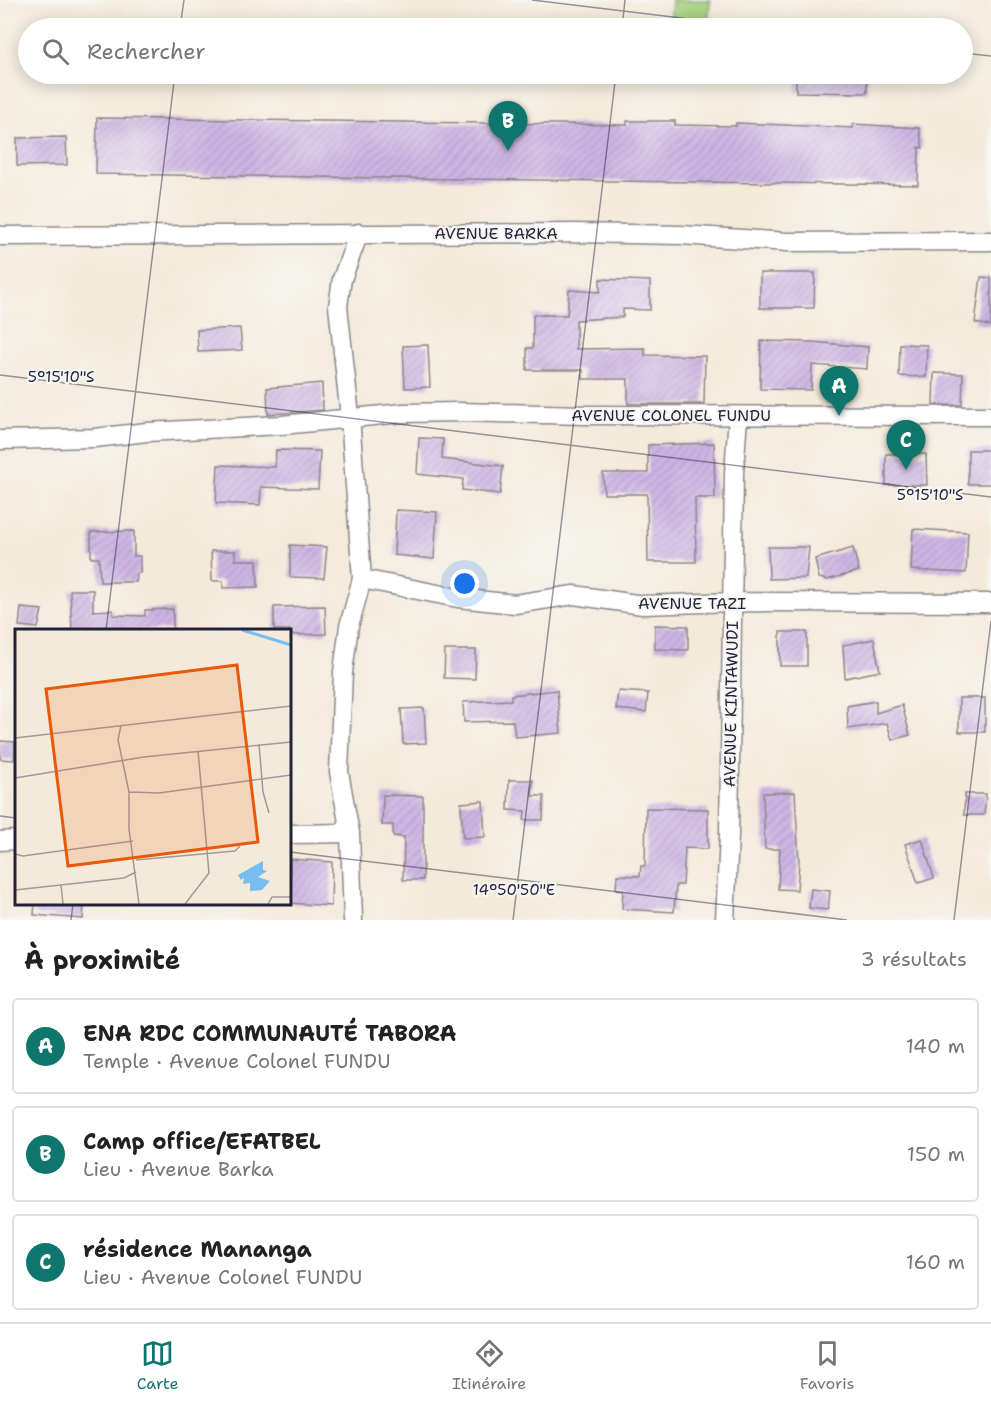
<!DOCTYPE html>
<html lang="fr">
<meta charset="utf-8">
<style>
body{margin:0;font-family:"Shantell Sans",sans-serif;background:#f2f2f2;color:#222}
.you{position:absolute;left:465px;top:584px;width:21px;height:21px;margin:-15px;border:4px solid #fff;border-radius:50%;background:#1a73e8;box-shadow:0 0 0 9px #1a73e833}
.badge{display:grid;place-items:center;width:39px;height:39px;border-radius:50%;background:#0f766e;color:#fff;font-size:20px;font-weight:700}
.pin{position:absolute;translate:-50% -50px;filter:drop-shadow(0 2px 3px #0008)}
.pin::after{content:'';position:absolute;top:32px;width:21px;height:18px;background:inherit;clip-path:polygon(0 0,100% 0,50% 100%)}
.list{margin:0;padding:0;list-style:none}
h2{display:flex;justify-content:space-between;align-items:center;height:78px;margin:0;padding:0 24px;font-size:26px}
h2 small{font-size:20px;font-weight:400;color:#767676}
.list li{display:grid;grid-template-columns:39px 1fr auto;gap:18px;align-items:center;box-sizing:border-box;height:96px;margin:0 12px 12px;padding:0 12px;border:2px solid #e0e0e0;border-radius:6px}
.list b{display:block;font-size:22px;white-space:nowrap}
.list p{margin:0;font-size:20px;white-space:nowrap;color:#767676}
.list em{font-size:20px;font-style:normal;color:#767676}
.icon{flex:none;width:33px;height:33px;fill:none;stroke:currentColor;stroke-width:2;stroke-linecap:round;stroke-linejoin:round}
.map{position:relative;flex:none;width:991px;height:920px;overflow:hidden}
.search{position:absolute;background:#fff;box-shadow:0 3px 15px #0003;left:18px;right:18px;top:18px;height:66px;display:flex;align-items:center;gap:15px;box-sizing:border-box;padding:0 21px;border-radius:33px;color:#767676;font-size:22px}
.sheet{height:402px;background:#fff}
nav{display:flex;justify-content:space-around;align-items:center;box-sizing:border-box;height:84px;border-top:2px solid #e0e0e0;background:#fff;font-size:16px;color:#767676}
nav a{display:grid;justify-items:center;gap:3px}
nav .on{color:#0f766e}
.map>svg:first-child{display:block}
.pitch{fill:#a1ce7b;stroke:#62785b;stroke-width:1.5}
.building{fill:url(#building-hatch)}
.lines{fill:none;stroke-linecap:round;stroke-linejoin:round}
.minor-casing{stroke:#8b868a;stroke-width:21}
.minor{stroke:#fff;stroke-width:18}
.ticks{fill:none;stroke:#22223b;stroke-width:1.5;stroke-opacity:0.45}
.labels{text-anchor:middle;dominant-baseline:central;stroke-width:4.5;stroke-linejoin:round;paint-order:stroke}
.street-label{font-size:16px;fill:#22223b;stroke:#f6f6f2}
.inset-river{fill:none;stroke:#78bdef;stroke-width:3}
.inset-road{fill:none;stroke:#a09a9a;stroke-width:1.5}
.view{fill:#e8590c;fill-opacity:0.15;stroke:#e8590c;stroke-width:3}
.inset-edge{fill:none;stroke:#22223b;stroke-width:3}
.ticks-label{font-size:15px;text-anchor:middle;fill:#22223b;stroke:#f6f6f2;stroke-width:4.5;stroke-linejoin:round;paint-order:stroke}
</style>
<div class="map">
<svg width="991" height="920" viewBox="0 0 991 920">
<defs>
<pattern id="building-hatch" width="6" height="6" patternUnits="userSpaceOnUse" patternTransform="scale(1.5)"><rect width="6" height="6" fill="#ceb5e4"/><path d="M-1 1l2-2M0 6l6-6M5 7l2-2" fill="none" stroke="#b19bc4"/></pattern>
</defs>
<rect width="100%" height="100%" fill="#f6f6f2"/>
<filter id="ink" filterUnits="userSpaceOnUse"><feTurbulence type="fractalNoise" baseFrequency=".0167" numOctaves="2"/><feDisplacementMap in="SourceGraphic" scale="12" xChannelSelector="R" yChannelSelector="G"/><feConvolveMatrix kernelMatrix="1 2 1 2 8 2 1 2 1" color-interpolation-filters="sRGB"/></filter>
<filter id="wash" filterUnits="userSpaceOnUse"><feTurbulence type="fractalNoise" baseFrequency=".008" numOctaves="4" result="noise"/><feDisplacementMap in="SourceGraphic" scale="24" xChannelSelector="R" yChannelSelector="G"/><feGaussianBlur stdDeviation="1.35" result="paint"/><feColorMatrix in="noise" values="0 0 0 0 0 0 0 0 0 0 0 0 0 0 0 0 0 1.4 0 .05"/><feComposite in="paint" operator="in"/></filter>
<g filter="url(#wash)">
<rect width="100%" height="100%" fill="#f4eada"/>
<path class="pitch" d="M672,0H710L708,28H670Z"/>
<g id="blocks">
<path class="building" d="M796,74H867V93L796,92Z
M97,118L627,125V121H675V125L736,126V123L853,128V124L919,128L923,148L919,147L918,185L96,174Z
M66,137L67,165L17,166V138Z
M760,273H815L814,308H760Z
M981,277L991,278V326L975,323Z
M600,279L650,281V310L623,309V317L576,320V349L645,348V355L705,356L704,404H628V379H583V370H527V348H533V315H567L569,290L600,292Z
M240,328L242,350L198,352L197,330Z
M761,341L812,342L868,347L867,369L812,365L811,390L760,389Z
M900,344L927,345L926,377L899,376Z
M428,345L430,387L405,388L403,346Z
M934,373L963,374L962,405H933Z
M322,383L323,410L268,414L267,388Z
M419,438L443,439L442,459L503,466L500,494L462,490L463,479L417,474Z
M714,443L715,498H695L696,562H648L647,494H604L603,473H648V445Z
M276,450L320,451L318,489L261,487L260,505L216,503L218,465L275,467Z
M968,450H991V484H968Z
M886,454H926L927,485H886Z
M396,510L437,512L434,559L394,555Z
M913,529L968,532L966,573L911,570Z
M134,531V556H140V573H137L136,582H100L99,558H91V532Z
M290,545L327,547L324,578L290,577Z
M768,547H809L806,578L769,579Z
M853,548L859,571L827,580L819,578L815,559Z
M211,551H235V560H257L258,587L223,588V581H212Z
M70,590H93V611L113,610V615L145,616V610L173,609V630H72Z
M325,606L326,634L290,635V630H274V607Z
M21,608L42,610L38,628L19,626Z
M655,625L688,626V650L655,649Z
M780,632H807V666H780Z
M874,639L880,671L845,678L843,645Z
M445,650H476L475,679L444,678Z
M557,690L561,733L515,737L513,721L464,722L463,702L511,700V695Z
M618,691L648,693L646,712L616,709Z
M959,698H985V732H959Z
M876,701V713L902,705L910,735L892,740L887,723L848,729L847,706Z
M424,708L426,743L403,744L401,709Z
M0,741L15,742L14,760L0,759Z
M509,780H533L532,796H544L543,820H524L525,811L508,810Z
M795,792L799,862L797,890L778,889L780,849H765L763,793Z
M965,794H986L984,815H964Z
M383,795L423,796V880H403L404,837L393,836V825H382Z
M483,801L485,837L463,838L461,803Z
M646,808L708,809V849L685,848L683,885H676L674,912L622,909L623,890L616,889L617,875L640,876L641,866H645Z
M922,839L934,878L918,883L905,844Z
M290,859L332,862L331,906L290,903Z
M811,889L830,891L828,910L809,908Z
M35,903H84L83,919L34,915Z"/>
</g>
</g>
<g filter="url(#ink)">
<use href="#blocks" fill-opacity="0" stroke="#8b868a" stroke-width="1.5"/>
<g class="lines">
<defs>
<path id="minor" d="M0,236L575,233L681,235L788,242L991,241
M0,440L94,438L147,432L282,425L403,413L458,412L585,415L991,416
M362,579L458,598L515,604L574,595L643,605L733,602L991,603
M290,834L350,833
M0,841L16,840
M353,920L350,833L339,772L343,672L349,626L362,579L350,417L338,306L342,279L359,233
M725,920L729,835L734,473L738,416"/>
</defs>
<use href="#minor" class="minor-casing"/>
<use href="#minor" class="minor"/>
</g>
</g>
<path class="ticks" d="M532,0L764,28M180,28L184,0M622,28L625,0M962,53L991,56M0,375L991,497M106,630L175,74M0,816L16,818M290,852L847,920M71,920L73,904M513,920L616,74M954,920L991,621"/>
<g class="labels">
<g class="street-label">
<text x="496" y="233">AVENUE BARKA</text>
<text x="671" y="415">AVENUE COLONEL FUNDU</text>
<text x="692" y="603">AVENUE TAZI</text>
<text transform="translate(731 704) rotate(-89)">AVENUE KINTAWUDI</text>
</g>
</g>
<g transform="translate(15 629)">
<rect width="276" height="276" fill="#f4eada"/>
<path d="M248,232V241L252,242L243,248L255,252L247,261L235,262V254L228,255L229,249L226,251L223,246Z" fill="#78bdef"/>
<path class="inset-river" d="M227,1L276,16"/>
<path class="inset-road" d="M106,96L103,111L114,163V200L124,275M0,109L276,77M244,115L248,163L254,184M0,149L129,128L276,113M114,163L144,164L276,146M0,225L8,227L118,212M121,231L220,222L225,217M46,256L48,275M0,261L109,249L121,243M170,275L194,244L183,122M253,275L257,268H276"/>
<path class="view" d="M222,36L243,213L53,237L31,60Z"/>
<rect width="276" height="276" class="inset-edge"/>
</g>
<g class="ticks-label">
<text x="61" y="382">5°15'10"S</text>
<text x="930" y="500">5°15'10"S</text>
<text x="514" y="895">14°50'50"E</text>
</g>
</svg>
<div class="you"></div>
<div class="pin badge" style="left:839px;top:416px">A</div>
<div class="pin badge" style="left:508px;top:151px">B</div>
<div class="pin badge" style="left:906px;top:470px">C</div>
<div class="search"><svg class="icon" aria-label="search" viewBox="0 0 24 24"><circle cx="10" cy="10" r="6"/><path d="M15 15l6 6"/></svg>Rechercher</div>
</div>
<section class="sheet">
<h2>À proximité<small>3 résultats</small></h2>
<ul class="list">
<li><span class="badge">A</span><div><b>ENA RDC COMMUNAUTÉ TABORA</b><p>Temple · Avenue Colonel FUNDU</p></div><em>140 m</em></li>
<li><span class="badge">B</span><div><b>Camp office/EFATBEL</b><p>Lieu · Avenue Barka</p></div><em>150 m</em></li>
<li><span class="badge">C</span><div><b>résidence Mananga</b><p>Lieu · Avenue Colonel FUNDU</p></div><em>160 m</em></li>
</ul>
</section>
<nav>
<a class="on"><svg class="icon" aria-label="map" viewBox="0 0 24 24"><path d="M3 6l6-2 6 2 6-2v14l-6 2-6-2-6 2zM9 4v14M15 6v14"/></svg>Carte</a>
<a><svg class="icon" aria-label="directions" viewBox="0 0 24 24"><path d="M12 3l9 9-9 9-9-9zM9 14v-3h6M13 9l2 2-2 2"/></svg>Itinéraire</a>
<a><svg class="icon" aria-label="saved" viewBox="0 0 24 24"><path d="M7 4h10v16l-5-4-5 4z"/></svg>Favoris</a>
</nav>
